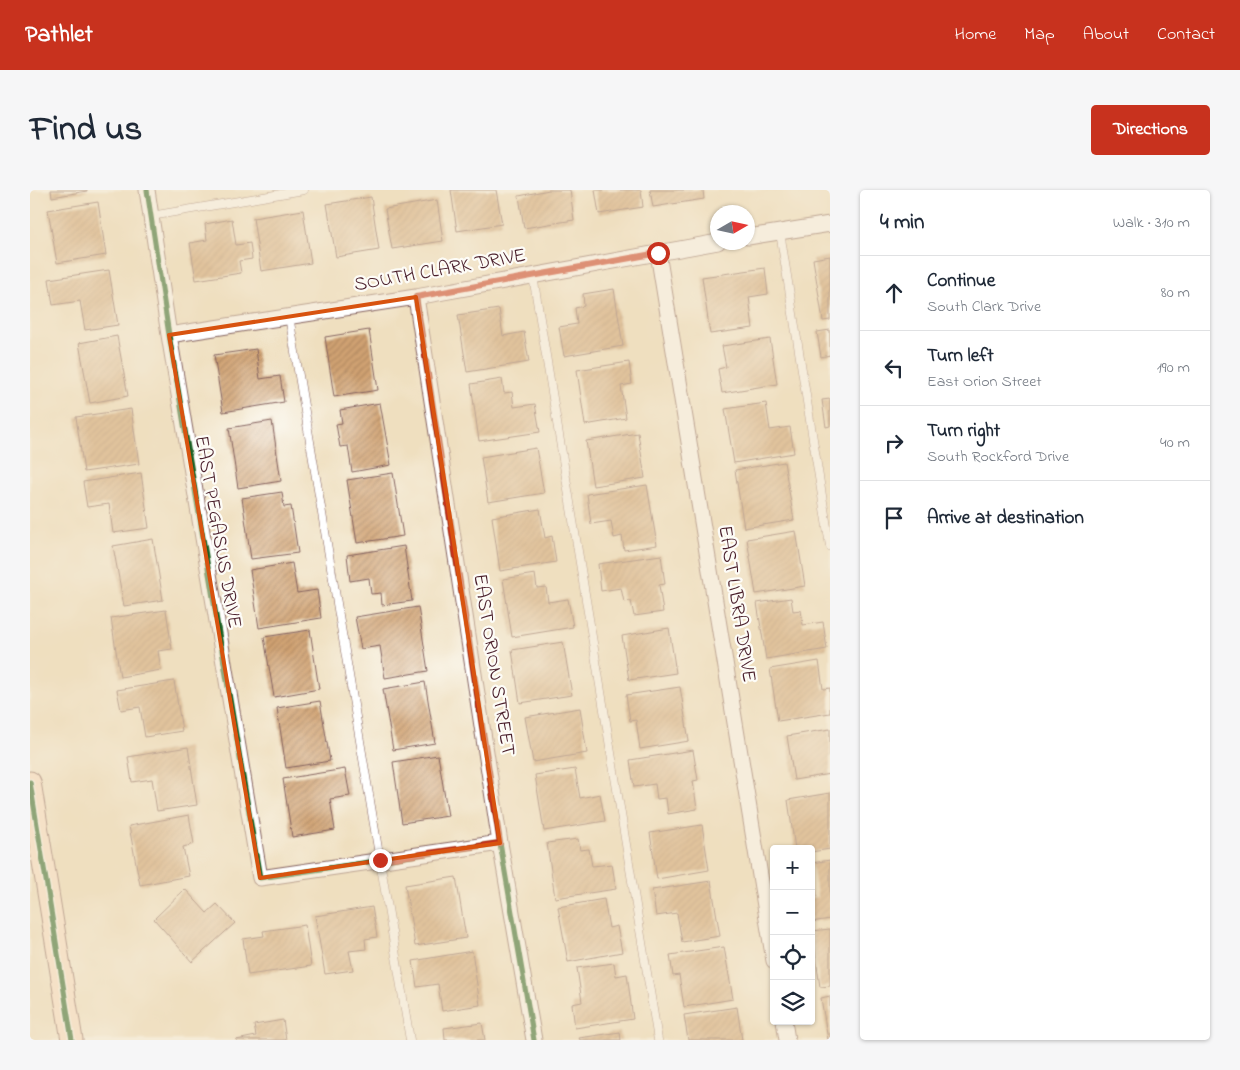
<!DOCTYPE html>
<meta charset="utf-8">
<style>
body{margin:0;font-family:"Indie Flower",sans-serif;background:#f6f6f7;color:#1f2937}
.controls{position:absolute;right:15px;bottom:15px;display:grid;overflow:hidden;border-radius:5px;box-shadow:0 1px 4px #0004}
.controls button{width:45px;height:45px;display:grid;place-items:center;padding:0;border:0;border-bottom:1px solid #e0e1e3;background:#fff;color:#1f2937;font:25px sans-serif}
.compass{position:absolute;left:680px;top:15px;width:45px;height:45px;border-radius:50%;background:#fff;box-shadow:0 1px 4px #0004;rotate:81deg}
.stop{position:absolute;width:15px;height:15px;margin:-11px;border:4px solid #c8321e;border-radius:50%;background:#fff}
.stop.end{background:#c8321e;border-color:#fff;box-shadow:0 1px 5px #0008}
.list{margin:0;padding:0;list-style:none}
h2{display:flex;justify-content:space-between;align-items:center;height:65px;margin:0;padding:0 20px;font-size:21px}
h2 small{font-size:16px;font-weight:400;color:#747a83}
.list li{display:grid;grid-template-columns:32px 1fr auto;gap:15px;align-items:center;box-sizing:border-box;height:75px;padding:0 20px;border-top:1px solid #e0e1e3}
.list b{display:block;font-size:19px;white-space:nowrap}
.list p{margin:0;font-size:16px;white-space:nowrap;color:#747a83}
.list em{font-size:16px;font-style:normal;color:#747a83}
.icon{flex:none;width:28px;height:28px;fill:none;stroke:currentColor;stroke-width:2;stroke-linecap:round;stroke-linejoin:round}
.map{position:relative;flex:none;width:800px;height:850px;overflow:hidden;border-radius:5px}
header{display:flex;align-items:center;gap:30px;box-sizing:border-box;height:70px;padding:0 25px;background:#c8321e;color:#fff}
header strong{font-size:24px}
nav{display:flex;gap:28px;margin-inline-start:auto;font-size:18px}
.intro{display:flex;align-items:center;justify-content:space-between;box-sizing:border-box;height:120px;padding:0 30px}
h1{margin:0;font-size:35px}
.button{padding:12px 22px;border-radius:5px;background:#c8321e;color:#fff;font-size:18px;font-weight:700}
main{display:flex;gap:30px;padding:0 30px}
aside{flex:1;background:#fff;border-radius:5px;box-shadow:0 1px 4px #0004}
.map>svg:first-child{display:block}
.building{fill:url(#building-hatch)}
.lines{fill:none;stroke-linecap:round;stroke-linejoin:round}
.service-casing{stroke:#84625f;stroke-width:9}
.minor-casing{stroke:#84625f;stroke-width:17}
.secondary-casing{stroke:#84625f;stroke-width:23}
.service{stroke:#fff;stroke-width:8}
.minor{stroke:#fff;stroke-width:15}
.secondary{stroke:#fde4d0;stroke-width:21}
.cycleway-casing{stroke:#fdfcf7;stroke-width:8}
.cycleway{stroke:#1b5e20;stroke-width:5}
.route{stroke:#c8321e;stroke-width:6}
.marked{fill:none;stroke:#d8530f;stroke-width:4;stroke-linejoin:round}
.labels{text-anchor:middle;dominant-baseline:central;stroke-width:4.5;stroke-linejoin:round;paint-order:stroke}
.street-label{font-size:20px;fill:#4a1f2b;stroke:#fdfcf7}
</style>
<header>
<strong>Pathlet</strong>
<nav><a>Home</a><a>Map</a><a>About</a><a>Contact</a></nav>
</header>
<div class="intro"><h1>Find us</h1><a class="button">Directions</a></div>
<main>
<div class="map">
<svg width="800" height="850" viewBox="0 0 800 850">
<defs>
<pattern id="building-hatch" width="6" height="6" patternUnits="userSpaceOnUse" patternTransform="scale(1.25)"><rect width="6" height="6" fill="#d0a272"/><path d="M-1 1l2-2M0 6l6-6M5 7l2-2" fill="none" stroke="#ab835e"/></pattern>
</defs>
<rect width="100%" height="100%" fill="#fdfcf7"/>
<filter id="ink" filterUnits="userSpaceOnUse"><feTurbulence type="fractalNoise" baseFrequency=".02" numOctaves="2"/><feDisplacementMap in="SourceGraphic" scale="10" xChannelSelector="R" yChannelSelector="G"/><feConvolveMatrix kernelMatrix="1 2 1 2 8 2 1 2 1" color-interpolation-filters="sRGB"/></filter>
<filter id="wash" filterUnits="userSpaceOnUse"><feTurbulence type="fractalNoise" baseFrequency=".0096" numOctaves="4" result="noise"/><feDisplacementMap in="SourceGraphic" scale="20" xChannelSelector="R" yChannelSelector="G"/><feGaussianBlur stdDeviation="1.12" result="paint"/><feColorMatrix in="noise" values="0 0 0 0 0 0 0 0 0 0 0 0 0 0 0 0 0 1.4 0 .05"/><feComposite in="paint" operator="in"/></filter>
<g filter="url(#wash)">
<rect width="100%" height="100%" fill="#efdfbf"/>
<g id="blocks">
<path class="building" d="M21,0H57V1L22,7Z
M421,0H466L472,34L427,41Z
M519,0H540L544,30L494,38L489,6Z
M565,0H611L613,17L569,24Z
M620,0H673L674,9L623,17Z
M341,7L349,60L306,67L297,14Z
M407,10L413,51L362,59L355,19Z
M68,12L76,65L27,73L18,20Z
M273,20L281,73L231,81L223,28Z
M202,29L206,55L220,53L222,69L209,71L211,83L166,90L160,53L177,50L175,34Z
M800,66V130L793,131L783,69Z
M735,78L738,104L719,107L723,138L680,144L672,87Z
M79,80L88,135L55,140L50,111L23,115L19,89Z
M584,99L593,156L534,166L529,137L547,134L545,118L554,116L553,104Z
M469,119L473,146L494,142L499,172L437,182L428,125Z
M339,140L348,200L304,207L295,147Z
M800,140V165L791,167L787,142Z
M87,146L98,206L60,213L49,153Z
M740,149L747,194L692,203L688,179L696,177L692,156Z
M226,159L230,189L250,186L254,212L193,222L184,165Z
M599,172L602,194L591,196L596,228L555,235L547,180Z
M472,189L474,203L482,202L484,217L505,214L510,242L449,251L441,194Z
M800,209V236L796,237L792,210Z
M350,213L361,275L322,282L318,256L310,257L306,234L312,233L310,220Z
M736,213L740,240L760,237L764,263L704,273L695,219Z
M101,219L109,274L54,282L46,227Z
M242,231L251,291L208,298L199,238Z
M608,243L615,288L563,296L556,251Z
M506,258L514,303L458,312L451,267Z
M754,272L764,330L714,338L705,280Z
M111,283L119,338L83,343L79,314L57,317L53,292Z
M363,283L373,346L327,353L317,290Z
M617,295L627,355L594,360L592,346L584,348L581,331L561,334L557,304Z
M252,302L254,317L261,316L268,363L221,369L212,308Z
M510,319L515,348L522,346L526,372L470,381L462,327Z
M766,341L775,396L726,404L717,349Z
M123,349L133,410L94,416L83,356Z
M374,356L382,411L352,415L351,403L341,404L339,388L320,391L317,365Z
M631,365L635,394L629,395L633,422L604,426L601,411L594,412L591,398L571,401L568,374Z
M262,373L267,403L287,400L291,428L229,438L220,380Z
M505,384L507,398L516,397L518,412L538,409L543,437L482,447L473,389Z
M761,408L763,421L771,420L773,435L793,432L797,459L736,469L727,413Z
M388,417L398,481L355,488L350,456L331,459L325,427Z
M136,420L142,459L128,461L131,480L90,487L81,428Z
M639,438L646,483L599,490L592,446Z
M280,440L289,499L244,507L234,447Z
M533,452L542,505L490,513L482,460Z
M789,471L793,499L800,498V523L748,531L740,479Z
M144,491L152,541L115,547L110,517L91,520L87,500Z
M395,492L405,553L363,560L353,499Z
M650,497L659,551L610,559L606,530L600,531L596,505Z
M290,511L300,571L256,578L247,518Z
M550,518L557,563L503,572L495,527Z
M800,539V584L764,590L757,546Z
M158,557L167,615L127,621L122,589L102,592L98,567Z
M663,560L668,590L663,591L667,619L638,624L636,608L627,609L625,594L604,597L600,570Z
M408,565L418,626L372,633L363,572Z
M315,579L320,606L300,609L305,640L262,647L253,589Z
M545,579L550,608L570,604L575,631L514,641L505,585Z
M800,603V659L781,662V659H765L758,610Z
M159,625L164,654L153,657L159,686L110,695L99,636Z
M672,635L679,680L627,689L620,643Z
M548,649L550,660L559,659L562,676L582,674L586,699L525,708L517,653Z
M800,670V729L781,732V708L787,707L782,673Z
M426,687L436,748L385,756L375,695Z
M681,691L690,746L652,752L647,723L626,726L622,700Z
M155,699L177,723L187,714L205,733L162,772L124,729Z
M574,709L579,738L587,736L592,762L538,772L528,717Z
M342,717L347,747L335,749L336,759L319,761L323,780L295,784L285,726Z
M275,735L281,776L218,785L213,749L234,746L233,741Z
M800,739V796L790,797L782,741Z
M694,757L703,809L654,817L649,785L643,786L640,765Z
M442,761L450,815L412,821L408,794L387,797L383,771Z
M584,773L586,786L597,784L603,829L545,838L542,814L552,812L547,778Z
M800,806V850H798L791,808Z
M707,817L712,850H658L654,825Z
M253,830L256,850H206L226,846L224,835Z
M452,833L455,850H415L414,838Z
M590,842L591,850H550L549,848Z"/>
</g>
</g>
<g filter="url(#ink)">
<use href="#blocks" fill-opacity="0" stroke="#84625f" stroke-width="1"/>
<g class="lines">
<defs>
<path id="service" d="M121,26L274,0
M750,42L800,356
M503,86L628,850
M259,126L380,850"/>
<path id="minor" d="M117,0L139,145L230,688L470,653
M718,47L800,34
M628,63L744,771
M386,107L470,653L504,850
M139,145L386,107L688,52
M754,831L757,850"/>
<path id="secondary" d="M0,592L42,850"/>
</defs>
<use href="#service" class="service-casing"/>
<use href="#minor" class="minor-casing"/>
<use href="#secondary" class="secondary-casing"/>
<use href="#service" class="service"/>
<use href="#minor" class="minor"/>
<use href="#secondary" class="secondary"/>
<defs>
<path id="cycleway" d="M117,0L139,145L230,688L470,653
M386,107L470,653L504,850
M0,592L42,850"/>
</defs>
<use href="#cycleway" class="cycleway-casing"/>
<use href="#cycleway" class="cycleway"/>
</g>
</g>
<g class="lines" filter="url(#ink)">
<path class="route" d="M350,670L470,653L386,107L628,63"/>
</g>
<path d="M0 0H800V850H0ZM386,107L470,653L230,688L139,145Z" fill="#efdfbf" fill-opacity=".55" fill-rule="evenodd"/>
<path class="marked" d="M386,107L470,653L230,688L139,145Z"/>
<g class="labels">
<g class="street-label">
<text transform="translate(410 81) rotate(-10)">SOUTH CLARK DRIVE</text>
<text transform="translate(187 342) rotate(80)">EAST PEGASUS DRIVE</text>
<text transform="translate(706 414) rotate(81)">EAST LIBRA DRIVE</text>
<text transform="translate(463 475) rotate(81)">EAST ORION STREET</text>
</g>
</g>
</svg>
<div class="controls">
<button>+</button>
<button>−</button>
<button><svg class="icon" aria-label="locate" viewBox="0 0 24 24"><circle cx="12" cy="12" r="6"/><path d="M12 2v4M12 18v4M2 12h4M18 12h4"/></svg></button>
<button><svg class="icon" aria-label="layers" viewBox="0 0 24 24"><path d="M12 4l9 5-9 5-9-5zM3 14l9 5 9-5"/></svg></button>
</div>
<svg class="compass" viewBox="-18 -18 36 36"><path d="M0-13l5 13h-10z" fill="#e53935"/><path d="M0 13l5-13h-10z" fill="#747a83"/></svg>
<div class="stop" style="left:628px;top:63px"></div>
<div class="stop end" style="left:350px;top:670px"></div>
</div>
<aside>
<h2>4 min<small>Walk · 310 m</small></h2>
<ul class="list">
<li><svg class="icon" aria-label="ahead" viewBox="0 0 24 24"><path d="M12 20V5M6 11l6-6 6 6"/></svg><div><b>Continue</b><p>South Clark Drive</p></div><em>80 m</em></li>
<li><svg class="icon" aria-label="left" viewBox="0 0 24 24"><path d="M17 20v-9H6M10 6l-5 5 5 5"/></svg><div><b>Turn left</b><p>East Orion Street</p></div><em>190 m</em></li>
<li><svg class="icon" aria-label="right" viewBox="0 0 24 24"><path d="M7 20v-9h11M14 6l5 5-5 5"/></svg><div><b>Turn right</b><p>South Rockford Drive</p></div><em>40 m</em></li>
<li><svg class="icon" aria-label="arrive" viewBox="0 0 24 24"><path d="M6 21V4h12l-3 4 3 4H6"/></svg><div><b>Arrive at destination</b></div></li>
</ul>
</aside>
</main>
